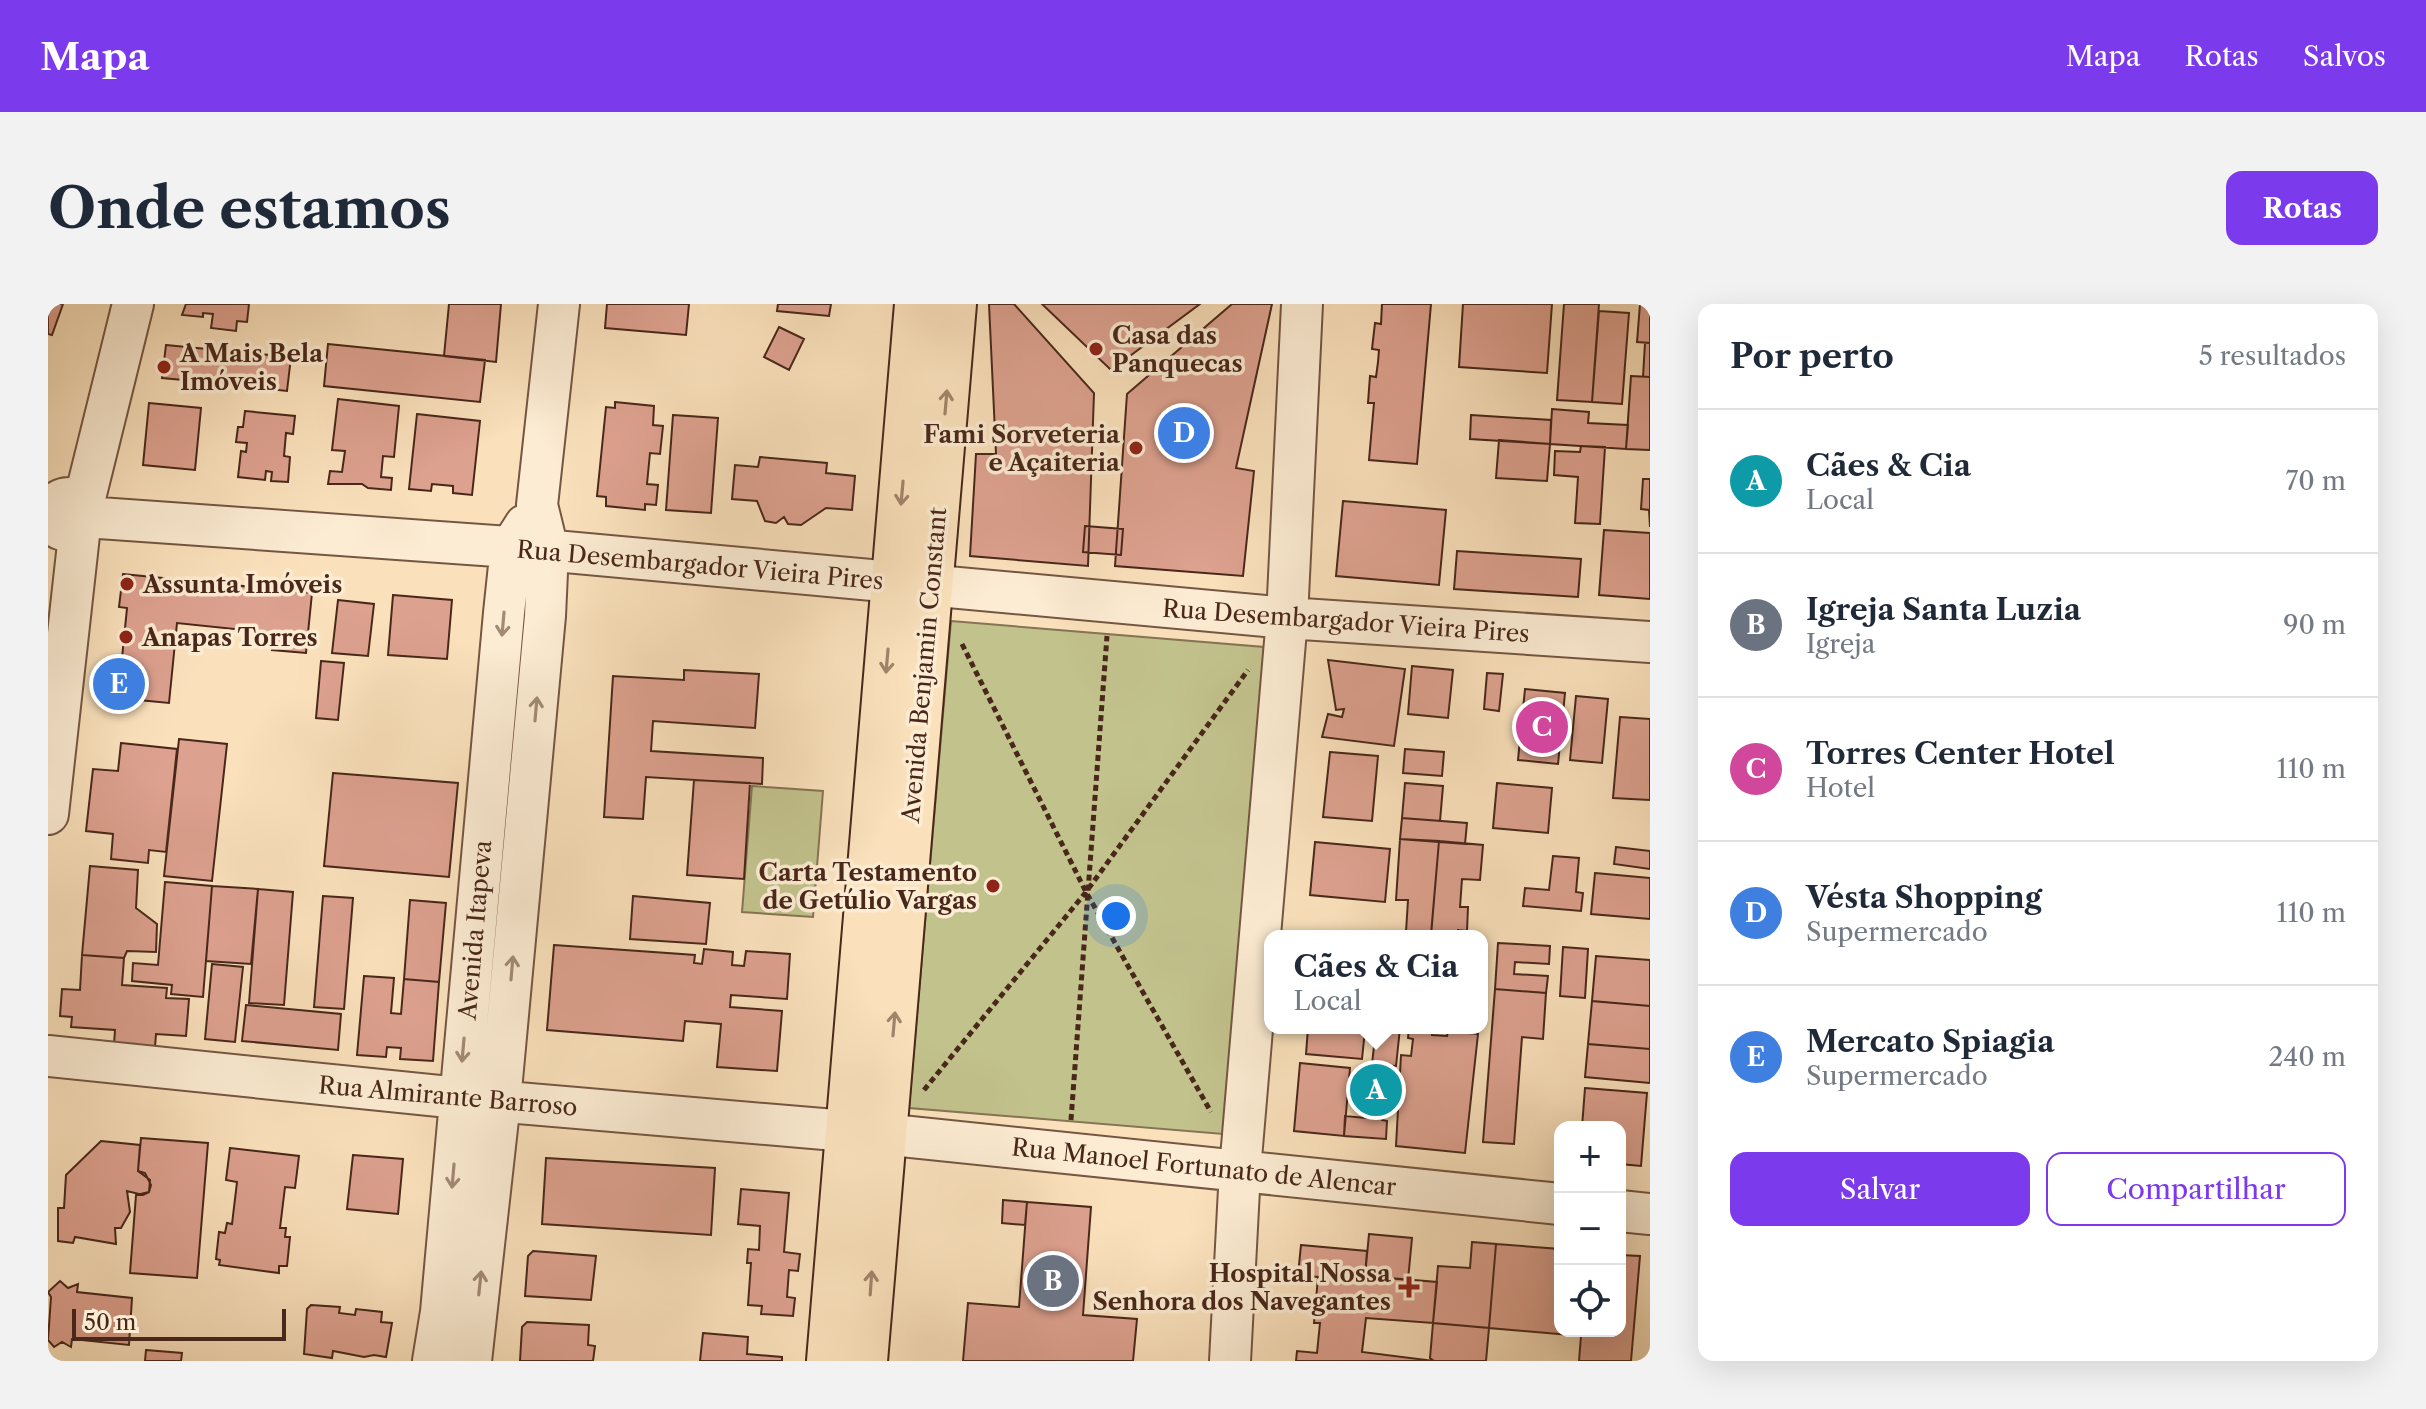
<!DOCTYPE html>
<html lang="pt">
<meta charset="utf-8">
<style>
body{margin:0;font-family:"Libre Caslon Text",serif;background:#f2f2f3;color:#1f2937}
.controls{position:absolute;right:24px;bottom:24px;display:grid;overflow:hidden;border-radius:16px;box-shadow:0 8px 32px #0002}
.controls button{width:72px;height:72px;display:grid;place-items:center;padding:0;border:0;border-bottom:2px solid #e0e1e3;background:#fff;color:#1f2937;font:40px sans-serif}
.scale{position:absolute;left:24px;bottom:20px;width:214px;box-sizing:border-box;padding-left:8px;border:4px solid #49271a;border-top:0;font-size:22px;line-height:28px;white-space:nowrap;color:#49271a;-webkit-text-stroke:6px #fcecd3;paint-order:stroke}
.you{position:absolute;left:1068px;top:612px;width:28px;height:28px;margin:-20px;border:6px solid #fff;border-radius:50%;background:#1a73e8;box-shadow:0 0 0 12px #1a73e833}
.badge{display:grid;place-items:center;width:52px;height:52px;border-radius:50%;background:#7c3aed;color:#fff;font-size:26px;font-weight:700}
.pin{position:absolute;translate:-50% -50%;border:4px solid #fff;box-shadow:0 2px 8px #0006}
.popup{position:absolute;left:1216px;top:626px;width:224px;height:104px;box-sizing:border-box;display:grid;place-content:center;border-radius:16px;background:#fff;filter:drop-shadow(0 2px 6px #0005);font-size:26px;white-space:nowrap;color:#747a83}
.popup b{font-size:30px;color:#1f2937}
.popup::after{content:'';position:absolute;left:50%;top:100%;margin-left:-16px;border:16px solid transparent;border-top-color:#fff}
.list{margin:0;padding:0;list-style:none}
h2{display:flex;justify-content:space-between;align-items:center;height:104px;margin:0;padding:0 32px;font-size:34px}
h2 small{font-size:26px;font-weight:400;color:#747a83}
.list li{display:grid;grid-template-columns:52px 1fr auto;gap:24px;align-items:center;box-sizing:border-box;height:144px;padding:0 32px;border-top:2px solid #e0e1e3}
.list b{display:block;font-size:30px;white-space:nowrap}
.list p{margin:0;font-size:26px;white-space:nowrap;color:#747a83}
.list em{font-size:26px;font-style:normal;color:#747a83}
.actions{display:flex;gap:16px;padding:24px 32px}
.actions a{flex:1;padding:18px 0;border:2px solid #7c3aed;border-radius:16px;text-align:center;font-size:28px;color:#7c3aed}
.actions .main{background:#7c3aed;color:#fff}
.icon{flex:none;width:44px;height:44px;fill:none;stroke:currentColor;stroke-width:2;stroke-linecap:round;stroke-linejoin:round}
.map{position:relative;flex:none;width:1602px;height:1057px;overflow:hidden;border-radius:16px}
header{display:flex;align-items:center;gap:48px;box-sizing:border-box;height:112px;padding:0 40px;background:#7c3aed;color:#fff}
header strong{font-size:38px}
nav{display:flex;gap:44px;margin-inline-start:auto;font-size:28px}
.intro{display:flex;align-items:center;justify-content:space-between;box-sizing:border-box;height:192px;padding:0 48px}
h1{margin:0;font-size:56px}
.button{padding:20px 36px;border-radius:16px;background:#7c3aed;color:#fff;font-size:28px;font-weight:700}
main{display:flex;gap:48px;padding:0 48px}
aside{flex:1;background:#fff;border-radius:16px;box-shadow:0 8px 32px #0002}
.map>svg:first-child{display:block}
.green{fill:#c2c28d;stroke:#867454;stroke-width:2}
.building{fill:#dda18f;stroke:#49271a;stroke-width:2}
.lines{fill:none;stroke-linecap:round;stroke-linejoin:round}
.minor-casing{stroke:#755642;stroke-width:44}
.major-casing{stroke:#49271a;stroke-width:48}
.path{stroke:#49271a;stroke-width:5;stroke-dasharray:6 4;stroke-linecap:butt}
.minor{stroke:#fcecd3;stroke-width:40}
.major{stroke:#fae1bc;stroke-width:44}
.oneway{stroke:#a2846b}
.oneway2{stroke:#a28a76}
.poi-dot{fill:#8f2418;stroke:#fcecd3;stroke-width:3}
.labels{text-anchor:middle;dominant-baseline:central;stroke-width:7;stroke-linejoin:round;paint-order:stroke}
.poi-label{font-size:24px;font-weight:bold;fill:#49271a;stroke:#fcecd3;text-anchor:start}
.street-label{font-size:24px;fill:#49271a;stroke:#fcecd3}
</style>
<header>
<strong>Mapa</strong>
<nav><a>Mapa</a><a>Rotas</a><a>Salvos</a></nav>
</header>
<div class="intro"><h1>Onde estamos</h1><a class="button">Rotas</a></div>
<main>
<div class="map">
<svg width="1602" height="1057" viewBox="0 0 1602 1057">
<rect width="100%" height="100%" fill="#fae1bc"/>
<filter id="stains"><feTurbulence type="fractalNoise" baseFrequency=".0025" numOctaves="4"/><feColorMatrix values="0 0 0 0 .2 0 0 0 0 .09 0 0 0 0 .02 0 0 0 .5 -.17"/></filter>
<radialGradient id="worn" r=".72"><stop offset=".6" stop-color="#630" stop-opacity="0"/><stop offset="1" stop-color="#630" stop-opacity=".3"/></radialGradient>
<path class="green" d="M903,317L1216,343L1175,830L861,804Z
M704,482L775,487L765,613L694,608Z"/>
<path class="building" d="M0,0H15L4,31L0,30Z
M138,0H201L199,18L189,17L188,27L163,24L165,10L155,9V13L134,11Z
M401,0H453L448,58L396,52Z
M559,0H641L638,31L557,24Z
M730,0H783L781,12L729,7Z
M941,0H966L1046,89L1040,262L922,252L928,150H948Z
M994,0H1152L1063,66Z
M1184,0H1224L1188,164L1206,167L1195,272L1067,262L1079,90Z
M1334,0H1383L1369,160L1321,156L1326,99H1320L1322,72L1328,73L1330,58L1331,46L1324,45L1327,19L1333,20Z
M1415,0H1504L1499,69L1411,63Z
M1516,0H1551L1544,98L1509,96Z
M1592,0H1602V39L1589,38Z
M1551,7L1581,9L1574,100L1544,98Z
M731,23L756,35L741,66L716,53Z
M1597,39H1602V73H1595Z
M280,40L437,56L432,98L276,82Z
M118,41L243,53L239,87L191,82L192,75L157,72V78L114,74Z
M1583,72L1602,73V146L1578,145Z
M290,95L351,102L346,153L335,152L333,173L344,174L343,186L320,184L314,180H280L282,167L294,168L297,147L284,146Z
M567,98L606,102L605,121L615,122L612,150L602,149L599,180L610,181L608,201L597,200V206L558,202V193L549,192L558,103L567,104Z
M101,99L153,104L147,166L95,161Z
M1504,105L1541,108L1540,119L1580,121L1578,145L1502,140Z
M197,107L247,112L245,130L238,129L236,152L242,153L240,178L223,177L224,168L218,167L217,176L190,173L193,147L198,148L199,139L188,138L190,123H195Z
M369,110L432,117L424,191L405,189V182L384,180L383,187L361,185Z
M625,111L670,114L663,209L618,206Z
M1423,111L1503,116L1502,140L1422,135Z
M1451,136L1502,140L1499,177L1448,174Z
M1533,142L1557,143L1552,220L1527,219L1530,173L1506,171L1507,147L1532,148Z
M712,153L779,159L778,169L807,172L804,206L778,204L753,221L740,220L736,213L728,219L717,217L709,197L684,195L687,161L710,163Z
M1595,175H1602V223L1601,206L1593,205Z
M1295,197L1398,206L1391,281L1288,272Z
M1037,222L1075,225L1073,251L1035,248Z
M1556,226L1602,229V295L1551,291Z
M1409,247L1533,255L1530,293L1406,285Z
M75,270L264,289L258,349L224,346L226,329L129,319L121,399L70,394L79,304L71,303Z
M345,291L404,296L399,355L340,351Z
M290,296L326,300L320,352L284,349Z
M1280,356L1357,365L1346,442L1274,433L1280,410L1294,413L1296,405L1288,406Z
M273,357L296,359L290,416L268,414Z
M1364,362L1405,366L1400,414L1360,410Z
M636,366L711,370L707,424L605,417L603,447L715,454L714,480L598,473L595,515L556,513L565,372L636,376Z
M1439,369L1455,370L1451,407L1436,405Z
M1477,385L1517,389L1510,460L1470,456Z
M1528,392L1560,395L1554,459L1522,456Z
M1572,413L1602,415V496L1565,494Z
M131,435L179,440L164,577L116,572Z
M73,439L129,445L118,548L101,546L100,559L63,555L65,530L38,527L45,465L70,467Z
M1357,445L1396,448L1394,472L1355,469Z
M1282,448L1330,452L1324,517L1275,513Z
M285,469L410,479L401,573L276,562Z
M646,476L702,479L696,575L639,571Z
M1357,479L1395,482L1392,517L1354,514Z
M1449,479L1504,484L1500,529L1445,524Z
M1354,514L1419,519L1417,540L1352,535Z
M1352,535L1391,537L1383,630L1358,628L1360,596H1348Z
M1391,537L1435,541L1432,576L1414,575L1412,603H1420L1419,627L1410,626V632H1383Z
M1267,538L1342,545L1337,598L1262,591Z
M1568,543L1602,547V565L1566,560Z
M1505,552L1531,554L1528,588L1535,589L1533,607L1475,602L1477,584L1501,586Z
M42,562L90,566L88,604L109,620L108,648L79,647L76,654L34,651Z
M1547,569L1602,574V615L1543,610Z
M117,578L164,582L155,693L123,690L124,681L84,677L85,659L110,661Z
M164,582L210,585L203,660L158,657Z
M210,585L245,588L236,701L201,699Z
M275,592L305,594L296,705L266,703Z
M585,592L662,599L658,640L582,635Z
M362,596L398,599L391,678L356,675Z
M1450,639L1502,642L1501,660L1467,658L1466,670L1500,672L1498,689L1447,685Z
M506,641L647,651L646,659L654,660L656,645L685,648L684,661L696,662L698,647L742,650L739,695L683,691L682,703L734,707L729,767L669,763L673,720L637,717L635,737L499,726Z
M1515,643L1540,645L1537,694L1512,692Z
M34,651L76,654L74,681L119,684L118,694L141,695L138,732L108,730L107,743L66,740L67,726L23,723L24,713L12,712L14,685L32,686Z
M1548,652L1602,656V702L1544,697Z
M164,660L195,663L187,738L157,735Z
M316,672L346,674L343,709L353,710L356,675L391,678L385,757L352,755L353,744L339,743L338,753L309,751Z
M1447,685L1498,689L1495,735L1474,733L1466,840L1435,838Z
M1544,697L1602,702V745L1540,740Z
M198,701L293,710L290,746L194,737Z
M1260,724L1317,726L1314,755L1258,750Z
M1328,724H1352L1348,762L1324,760Z
M1361,724L1384,726V731L1399,732L1400,727L1430,730L1417,849L1348,842L1353,751L1363,752L1365,735L1360,734Z
M1540,740L1602,745V779L1537,773Z
M1252,759L1302,764L1296,832L1246,827Z
M1316,765L1344,767L1340,807H1335L1334,816L1339,817L1338,835L1296,832L1297,812L1318,814L1319,806L1312,805Z
M1537,784L1599,789L1593,862L1572,860V823H1534Z
M93,834L160,839L149,974L82,969L88,891L101,888L103,881L97,869L90,867Z
M53,837L92,841L90,867L102,876L101,888L95,891L79,887L82,908L73,924H67L68,940L27,933L25,939L10,937V904H16L18,871Z
M182,844L251,852L247,884L237,883L232,924H238L237,933H242L239,962H231V969L171,961L172,956L168,955L171,928L177,929L179,919L184,920L189,878L178,876Z
M305,851L355,855L350,910L299,905Z
M498,854L667,864L663,931L494,920Z
M693,885L741,889L736,948L752,950L750,967L741,966L739,993L747,994L745,1012L713,1010L714,1002L700,1001L703,959H699L700,945L711,946L712,922L690,920Z
M955,896L979,898L977,921L954,919Z
M979,898L1043,903L1035,1011L1089,1015L1085,1057H915L920,999L971,1003Z
M1321,930L1364,934L1360,976L1317,972Z
M1424,938L1448,940L1441,1024L1385,1019L1390,962L1422,964Z
M1448,940L1512,945V1027H1572V951L1592,952L1583,1057H1531L1533,1032L1441,1024Z
M1253,941L1319,947L1317,972L1389,978L1385,1019L1318,1014L1314,1048L1386,1057H1248L1249,1047L1269,1049L1272,1019H1266L1270,973L1250,971Z
M485,947L548,952L543,996L477,992L480,952Z
M12,977L20,984L30,980L29,988L84,994L81,1041L24,1035L23,1043L14,1038L6,1043L0,1036L3,993L0,988Z
M263,1001L292,1003L291,1009L307,1011L308,1005L334,1008L333,1018L344,1019L338,1053L326,1051L316,1053L285,1047L284,1054L256,1050L259,1005Z
M479,1018L541,1021L540,1041L547,1042L545,1057H472L474,1023Z
M1385,1019L1441,1024L1438,1057H1386L1382,1054Z
M655,1029L700,1033L699,1050L734,1053V1057H652Z
M98,1046L134,1049L133,1057H97Z"/>
<g class="lines">
<defs>
<path id="minor" d="M35,202C27,191 15,192 6,201L5,217L12,225L22,228L36,218L35,202L85,0
M37,213L463,243L1239,314L1602,338
M0,510L32,222
M0,752L411,794L834,830L1512,900
M1572,907L1602,910
M385,1057L393,1008L456,309L463,243L477,221
M423,1057L452,797L497,312L500,246L489,201L511,0
M1182,1057L1192,866L1239,314L1254,0"/>
<path id="major" d="M781,1057L869,0
M817,1057L906,0"/>
</defs>
<use href="#minor" class="minor-casing"/>
<use href="#major" class="major-casing"/>
<path class="path" d="M914,340L1038,588L1163,808
M876,786L1038,588L1200,366
M1023,816L1059,332"/>
<use href="#minor" class="minor"/>
<use href="#major" class="major"/>
</g>
<defs><path id="oneway-shaft" d="M-6 0H5M1.5-3L5.5 0L1.5 3" fill="none" stroke-width="1.6" stroke-linecap="round" stroke-linejoin="round" transform="scale(2)"/></defs>
<g class="oneway">
<use href="#oneway-shaft" transform="translate(898 98) rotate(-85)"/>
<use href="#oneway-shaft" transform="translate(854 189) rotate(95)"/>
<use href="#oneway-shaft" transform="translate(839 357) rotate(95)"/>
<use href="#oneway-shaft" transform="translate(846 720) rotate(-85)"/>
<use href="#oneway-shaft" transform="translate(823 979) rotate(-86)"/>
</g>
<g class="oneway2">
<use href="#oneway-shaft" transform="translate(455 320) rotate(95)"/>
<use href="#oneway-shaft" transform="translate(488 405) rotate(-85)"/>
<use href="#oneway-shaft" transform="translate(464 664) rotate(-85)"/>
<use href="#oneway-shaft" transform="translate(415 746) rotate(95)"/>
<use href="#oneway-shaft" transform="translate(405 872) rotate(95)"/>
<use href="#oneway-shaft" transform="translate(432 979) rotate(-84)"/>
</g>
<g class="poi-dot">
<circle cx="1048" cy="45" r="8"/>
<circle cx="116" cy="63" r="8"/>
<circle cx="1088" cy="144" r="8"/>
<circle cx="79" cy="280" r="8"/>
<circle cx="78" cy="333" r="8"/>
<circle cx="945" cy="582" r="8"/>
<path d="M1357 971h8v8h8v8h-8v8h-8v-8h-8v-8h8z"/>
</g>
<g class="labels">
<g class="poi-label">
<text x="1064" y="31">Casa das<tspan x="1064" dy="28">Panquecas</tspan></text>
<text x="132" y="49">A Mais Bela<tspan x="132" dy="28">Imóveis</tspan></text>
<text x="1072" y="130" text-anchor="end">Fami Sorveteria<tspan x="1072" dy="28">e Açaiteria</tspan></text>
<text x="95" y="280">Assunta Imóveis</text>
<text x="94" y="333">Anapas Torres</text>
<text x="929" y="568" text-anchor="end">Carta Testamento<tspan x="929" dy="28">de Getúlio Vargas</tspan></text>
<text x="1343" y="969" text-anchor="end">Hospital Nossa<tspan x="1343" dy="28">Senhora dos Navegantes</tspan></text>
</g>
<g class="street-label">
<text transform="translate(652 261) rotate(5)">Rua Desembargador Vieira Pires</text>
<text transform="translate(1298 317) rotate(4)">Rua Desembargador Vieira Pires</text>
<text transform="translate(876 361) rotate(-85)">Avenida Benjamin Constant</text>
<text transform="translate(427 626) rotate(-85)">Avenida Itapeva</text>
<text transform="translate(400 792) rotate(5)">Rua Almirante Barroso</text>
<text transform="translate(1156 863) rotate(6)">Rua Manoel Fortunato de Alencar</text>
</g>
</g>
<rect width="100%" height="100%" filter="url(#stains)"/>
<rect width="100%" height="100%" fill="url(#worn)"/>
</svg>
<div class="controls">
<button>+</button>
<button>−</button>
<button><svg class="icon" aria-label="locate" viewBox="0 0 24 24"><circle cx="12" cy="12" r="6"/><path d="M12 2v4M12 18v4M2 12h4M18 12h4"/></svg></button>
</div>
<div class="scale">50 m</div>
<div class="you"></div>
<div class="pin badge" style="left:1328px;top:786px;background:#0f9aa8">A</div>
<div class="popup"><b>Cães &amp; Cia</b>Local</div>
<div class="pin badge" style="left:1005px;top:977px;background:#6b7280">B</div>
<div class="pin badge" style="left:1494px;top:423px;background:#d1479c">C</div>
<div class="pin badge" style="left:1136px;top:129px;background:#3f7fe0">D</div>
<div class="pin badge" style="left:71px;top:380px;background:#3f7fe0">E</div>
</div>
<aside>
<h2>Por perto<small>5 resultados</small></h2>
<ul class="list">
<li><span class="badge" style="background:#0f9aa8">A</span><div><b>Cães &amp; Cia</b><p>Local</p></div><em>70 m</em></li>
<li><span class="badge" style="background:#6b7280">B</span><div><b>Igreja Santa Luzia</b><p>Igreja</p></div><em>90 m</em></li>
<li><span class="badge" style="background:#d1479c">C</span><div><b>Torres Center Hotel</b><p>Hotel</p></div><em>110 m</em></li>
<li><span class="badge" style="background:#3f7fe0">D</span><div><b>Vésta Shopping</b><p>Supermercado</p></div><em>110 m</em></li>
<li><span class="badge" style="background:#3f7fe0">E</span><div><b>Mercato Spiagia</b><p>Supermercado</p></div><em>240 m</em></li>
</ul>
<div class="actions"><a class="main">Salvar</a><a>Compartilhar</a></div>
</aside>
</main>
